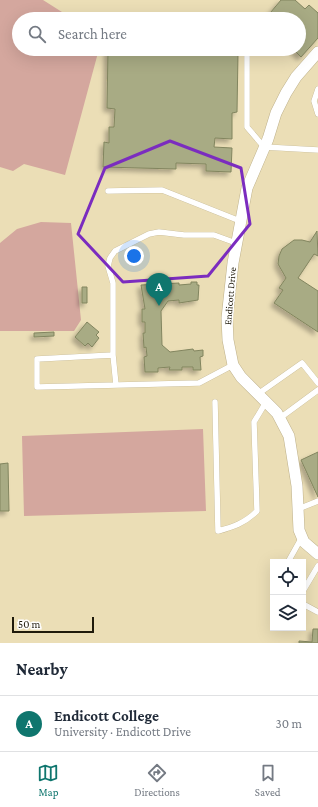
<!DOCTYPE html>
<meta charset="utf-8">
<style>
body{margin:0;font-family:"Crimson Pro",serif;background:#f2f2f3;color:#1f2937}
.controls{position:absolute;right:12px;bottom:12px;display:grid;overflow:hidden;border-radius:0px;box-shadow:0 4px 16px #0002}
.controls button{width:36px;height:36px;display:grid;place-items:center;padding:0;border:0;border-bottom:1px solid #e0e1e3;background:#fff;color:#1f2937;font:20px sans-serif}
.scale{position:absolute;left:12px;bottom:10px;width:82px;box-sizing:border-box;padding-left:4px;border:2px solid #1f1a0b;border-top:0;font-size:11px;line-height:14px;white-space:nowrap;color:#1f1a0b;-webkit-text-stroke:3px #fff;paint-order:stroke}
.you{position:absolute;left:134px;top:256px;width:14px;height:14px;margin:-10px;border:3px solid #fff;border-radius:50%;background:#1a73e8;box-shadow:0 0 0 6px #1a73e833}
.badge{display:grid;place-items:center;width:26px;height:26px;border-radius:50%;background:#0f766e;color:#fff;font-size:13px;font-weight:700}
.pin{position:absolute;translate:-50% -33px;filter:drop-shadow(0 1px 2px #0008)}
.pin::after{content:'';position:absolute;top:21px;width:14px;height:12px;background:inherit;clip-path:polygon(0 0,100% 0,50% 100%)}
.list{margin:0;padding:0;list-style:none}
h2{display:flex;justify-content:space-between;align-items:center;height:52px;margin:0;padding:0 16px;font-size:17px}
h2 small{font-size:13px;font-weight:400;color:#747a83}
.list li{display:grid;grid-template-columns:26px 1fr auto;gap:12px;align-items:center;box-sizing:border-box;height:56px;padding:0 16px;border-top:1px solid #e0e1e3}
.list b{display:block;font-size:15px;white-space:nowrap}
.list p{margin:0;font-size:13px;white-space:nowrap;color:#747a83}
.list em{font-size:13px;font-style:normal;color:#747a83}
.icon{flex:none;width:22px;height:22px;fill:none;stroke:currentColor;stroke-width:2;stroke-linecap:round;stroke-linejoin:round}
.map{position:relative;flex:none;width:318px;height:643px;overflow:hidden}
.search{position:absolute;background:#fff;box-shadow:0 4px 16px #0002;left:12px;right:12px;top:12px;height:44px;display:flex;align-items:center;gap:10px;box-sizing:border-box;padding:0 14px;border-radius:22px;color:#747a83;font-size:15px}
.sheet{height:108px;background:#fff}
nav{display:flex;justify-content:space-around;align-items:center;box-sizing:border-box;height:56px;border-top:1px solid #e0e1e3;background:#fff;font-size:11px;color:#747a83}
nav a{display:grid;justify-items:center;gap:2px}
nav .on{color:#0f766e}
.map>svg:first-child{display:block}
.green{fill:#d4a79e}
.building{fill:#a8ab84;stroke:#82855f;filter:url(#shadow)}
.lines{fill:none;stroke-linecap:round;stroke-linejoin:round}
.service-casing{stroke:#beb18b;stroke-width:6}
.minor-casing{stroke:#beb18b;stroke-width:12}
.service{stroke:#fff;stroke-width:5.5}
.minor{stroke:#fff;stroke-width:11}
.marked{fill:none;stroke:#7b2cbf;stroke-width:3;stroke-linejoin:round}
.labels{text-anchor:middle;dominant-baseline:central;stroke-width:3;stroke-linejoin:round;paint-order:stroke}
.street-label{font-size:10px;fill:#1f1a0b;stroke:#fff}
</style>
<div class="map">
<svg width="318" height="643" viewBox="0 0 318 643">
<defs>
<filter id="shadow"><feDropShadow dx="-3.5" dy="3.5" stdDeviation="2" flood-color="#0004"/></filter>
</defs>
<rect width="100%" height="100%" fill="#ebdeb6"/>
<path class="green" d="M0,0H43L73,19H19V49H99L65,175L24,164L13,171L0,167Z
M41,222L71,223L81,320L74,331H0V243L17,229Z
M203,429L206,511L24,516L22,436Z"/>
<path class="building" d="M281,0H295L305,9L309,5L318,13V38L301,57L293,49H299V19H265Z
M108,49H189V53H238L237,112L232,113V139L215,138L214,147L232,148L231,172L206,171V164L176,163V169L103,167L104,142L109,143V127H114L115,109L107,108Z
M317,231L318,256L314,254L298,278L318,291V332L274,303L283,290L279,288L286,278L278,264L279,256L282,249L294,240H302L310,242Z
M191,282H197V285H199L198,300L179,303V300L168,301L161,311L162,345L170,352L193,349L194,351L203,350V356L200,357L201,370H193V367H182V370H169L170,367L158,368V372H145L144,357L147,356L146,347L144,348L143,333H145V322H142V309H145L141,285L179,283V285L191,284Z
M82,287H87V303H82Z
M87,322L99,332L96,335L99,338L92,347L88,343L85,346L75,337Z
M54,332V336L34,337V333Z
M318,452V497L301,460Z
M8,463L9,511H0V464Z
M313,629H318V643H299V641L312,642Z"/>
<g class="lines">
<defs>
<path id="service" d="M100,16L134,19
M247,49V127L264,147L318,150
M318,89L314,101L318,114
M108,191L162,190L240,221
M113,355L37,359V387L199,383L233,365
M116,385L113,355V283L108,266L110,258L115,251L149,234L159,232L184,235H214L236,243
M258,394L302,363L318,383
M215,402L218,531C233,527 245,523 257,511L254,422L266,402
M280,418L318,390
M298,509L318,501
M288,562L302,537
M303,591L318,566
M303,604L318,612"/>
<path id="minor" d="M318,52L296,77L286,93L276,113L268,139L247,188L233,263L227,318L228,340L233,365L241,377L277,413L289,436L297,486L299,530L304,542L318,554"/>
</defs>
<use href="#service" class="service-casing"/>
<use href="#minor" class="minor-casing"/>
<use href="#service" class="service"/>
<use href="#minor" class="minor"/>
</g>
<path class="marked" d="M170,141L241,168L250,224L208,276L123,282L78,234L105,168Z"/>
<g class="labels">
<g class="street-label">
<text transform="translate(230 296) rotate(-85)">Endicott Drive</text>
</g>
</g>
</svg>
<div class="controls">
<button><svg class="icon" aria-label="locate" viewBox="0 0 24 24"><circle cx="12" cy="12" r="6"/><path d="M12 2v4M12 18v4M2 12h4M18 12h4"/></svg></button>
<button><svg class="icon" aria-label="layers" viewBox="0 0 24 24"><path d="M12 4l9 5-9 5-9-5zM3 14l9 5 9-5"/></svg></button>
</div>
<div class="scale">50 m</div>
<div class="you"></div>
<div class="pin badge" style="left:159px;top:306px">A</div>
<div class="search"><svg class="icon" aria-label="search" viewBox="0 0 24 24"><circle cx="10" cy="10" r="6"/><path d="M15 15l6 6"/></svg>Search here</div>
</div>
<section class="sheet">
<h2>Nearby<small></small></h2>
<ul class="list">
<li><span class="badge">A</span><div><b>Endicott College</b><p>University · Endicott Drive</p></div><em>30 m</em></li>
</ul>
</section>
<nav>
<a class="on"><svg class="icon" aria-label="map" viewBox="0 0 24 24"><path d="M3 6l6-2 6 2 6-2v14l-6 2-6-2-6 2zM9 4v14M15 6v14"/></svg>Map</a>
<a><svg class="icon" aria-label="directions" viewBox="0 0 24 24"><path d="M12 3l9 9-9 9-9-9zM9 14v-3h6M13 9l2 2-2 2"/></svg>Directions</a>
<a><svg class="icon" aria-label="saved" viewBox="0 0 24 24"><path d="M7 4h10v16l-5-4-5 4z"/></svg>Saved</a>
</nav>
